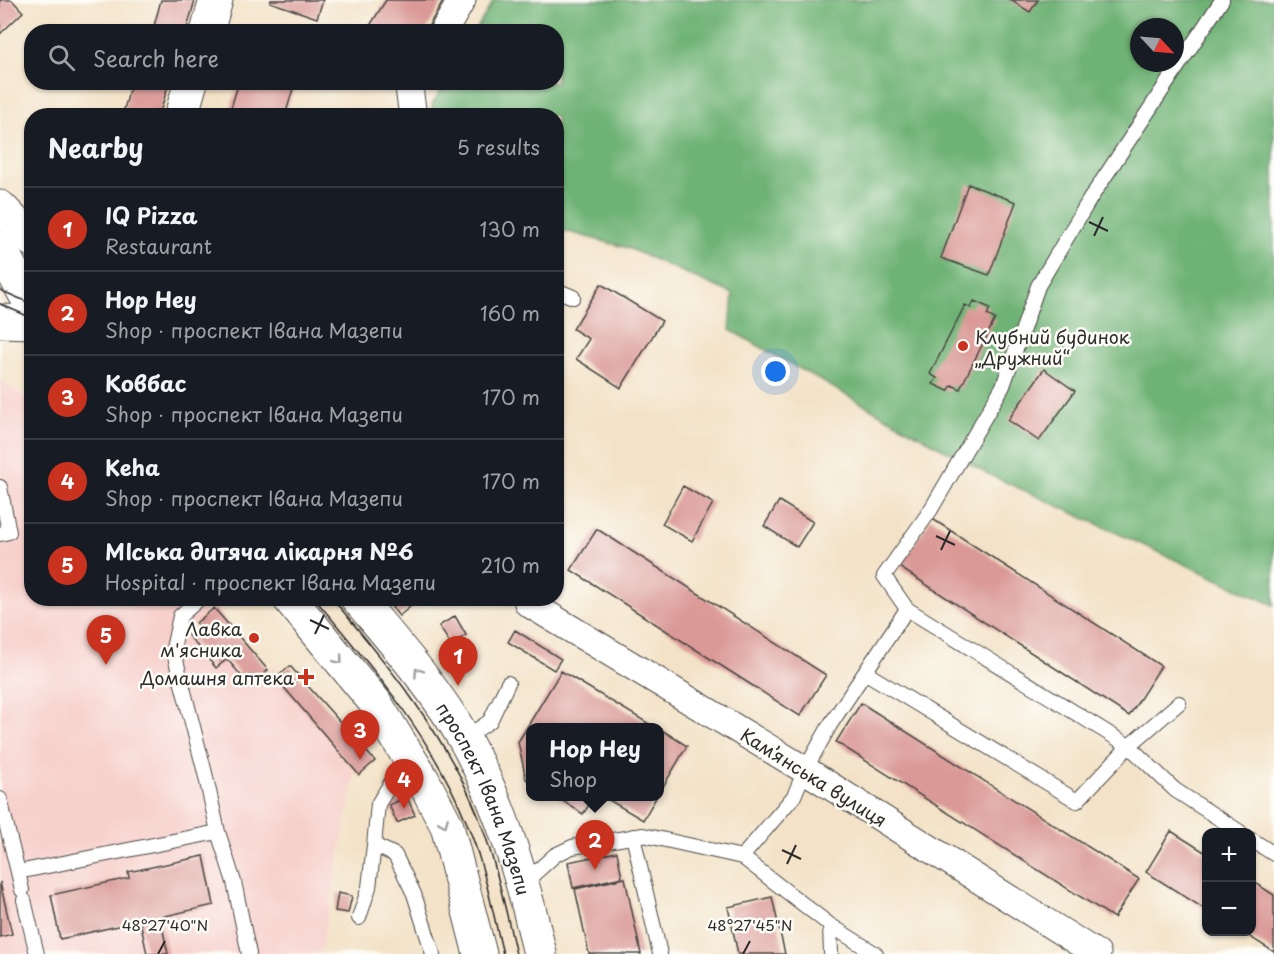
<!DOCTYPE html>
<meta charset="utf-8">
<style>
body{margin:0;font-family:"Playpen Sans",sans-serif;background:#20242c;color:#f1f3f6}
.controls{position:absolute;right:18px;bottom:18px;display:grid;overflow:hidden;border-radius:12px;box-shadow:0 2px 4px #0004}
.controls button{width:54px;height:54px;display:grid;place-items:center;padding:0;border:0;border-bottom:2px solid #363941;background:#171b24;color:#f1f3f6;font:30px sans-serif}
.compass{position:absolute;left:1130px;top:18px;width:54px;height:54px;border-radius:50%;background:#171b24;box-shadow:0 2px 4px #0004;rotate:116deg}
.you{position:absolute;left:776px;top:372px;width:21px;height:21px;margin:-15px;border:4px solid #fff;border-radius:50%;background:#1a73e8;box-shadow:0 0 0 9px #1a73e833}
.badge{display:grid;place-items:center;width:39px;height:39px;border-radius:50%;background:#c8321e;color:#fff;font-size:20px;font-weight:700}
.pin{position:absolute;translate:-50% -50px;filter:drop-shadow(0 2px 3px #0008)}
.pin::after{content:'';position:absolute;top:32px;width:21px;height:18px;background:inherit;clip-path:polygon(0 0,100% 0,50% 100%)}
.popup{position:absolute;left:526px;top:723px;width:138px;height:78px;box-sizing:border-box;display:grid;place-content:center;border-radius:12px;background:#171b24;filter:drop-shadow(0 2px 4px #0005);font-size:20px;white-space:nowrap;color:#9ea1a6}
.popup b{font-size:22px;color:#f1f3f6}
.popup::after{content:'';position:absolute;left:50%;top:100%;margin-left:-12px;border:12px solid transparent;border-top-color:#171b24}
.list{margin:0;padding:0;list-style:none}
h2{display:flex;justify-content:space-between;align-items:center;height:78px;margin:0;padding:0 24px;font-size:26px}
h2 small{font-size:20px;font-weight:400;color:#9ea1a6}
.list li{display:grid;grid-template-columns:39px 1fr auto;gap:18px;align-items:center;box-sizing:border-box;height:84px;padding:0 24px;border-top:2px solid #363941}
.list b{display:block;font-size:22px;white-space:nowrap}
.list p{margin:0;font-size:20px;white-space:nowrap;color:#9ea1a6}
.list em{font-size:20px;font-style:normal;color:#9ea1a6}
.icon{flex:none;width:33px;height:33px;fill:none;stroke:currentColor;stroke-width:2;stroke-linecap:round;stroke-linejoin:round}
.map{position:relative;flex:none;width:1274px;height:954px;overflow:hidden}
.search{position:absolute;background:#171b24;box-shadow:0 2px 4px #0004;left:24px;top:24px;width:540px;height:66px;display:flex;align-items:center;gap:15px;box-sizing:border-box;padding:0 21px;border-radius:24px;color:#9ea1a6;font-size:22px}
.panel{position:absolute;background:#171b24;box-shadow:0 2px 4px #0004;left:24px;top:108px;width:540px;height:498px;border-radius:24px}
.map>svg:first-child{display:block}
.built{fill:#f7d0cc}
.forest{fill:#6eb275;stroke:#4c6e50;stroke-width:1.5;fill-rule:evenodd}
.building{fill:#da9996}
.lines{fill:none;stroke-linecap:round;stroke-linejoin:round}
.service-casing{stroke:#494642;stroke-width:16}
.minor-casing{stroke:#494642;stroke-width:29}
.tertiary-casing{stroke:#494642;stroke-width:35}
.secondary-casing{stroke:#494642;stroke-width:35}
.trunk-casing{stroke:#494642;stroke-width:35}
.service{stroke:#fff;stroke-width:14}
.minor{stroke:#fff;stroke-width:27}
.tertiary{stroke:#fff;stroke-width:33}
.secondary{stroke:#fff;stroke-width:33}
.trunk{stroke:#fff;stroke-width:33}
.tram{stroke:#2b2b2b;stroke-width:1.5}
.oneway{stroke:#a0a0a0}
.ticks{fill:none;stroke:#2b2b2b;stroke-width:2}
.poi-dot{fill:#c8321e;stroke:#fdfcf7;stroke-width:2}
.labels{text-anchor:middle;dominant-baseline:central;stroke-width:5;stroke-linejoin:round;paint-order:stroke}
.poi-label{font-size:18px;fill:#2b2b2b;stroke:#fdfcf7;text-anchor:end}
.street-label{font-size:18px;fill:#2b2b2b;stroke:#fdfcf7}
.ticks-label{font-size:15px;text-anchor:middle;fill:#2b2b2b;stroke:#fdfcf7;stroke-width:5;stroke-linejoin:round;paint-order:stroke}
</style>
<div class="map">
<svg width="1274" height="954" viewBox="0 0 1274 954">
<rect width="100%" height="100%" fill="#fdfcf7"/>
<filter id="ink" filterUnits="userSpaceOnUse"><feTurbulence type="fractalNoise" baseFrequency=".0167" numOctaves="2"/><feDisplacementMap in="SourceGraphic" scale="12" xChannelSelector="R" yChannelSelector="G"/><feConvolveMatrix kernelMatrix="1 2 1 2 8 2 1 2 1" color-interpolation-filters="sRGB"/></filter>
<filter id="wash" filterUnits="userSpaceOnUse"><feTurbulence type="fractalNoise" baseFrequency=".008" numOctaves="4" result="noise"/><feDisplacementMap in="SourceGraphic" scale="24" xChannelSelector="R" yChannelSelector="G"/><feGaussianBlur stdDeviation="1.35" result="paint"/><feColorMatrix in="noise" values="0 0 0 0 0 0 0 0 0 0 0 0 0 0 0 0 0 1.4 0 .05"/><feComposite in="paint" operator="in"/></filter>
<g filter="url(#wash)">
<rect width="100%" height="100%" fill="#f3e2c7"/>
<path class="built" d="M0,380L31,401L32,598L217,599L187,633L215,669L227,661L250,688L274,668L355,774L320,954H0Z"/>
<path class="forest" d="M494,0H1274V605L988,474L730,330L733,294L628,248L557,229L556,116L433,115L432,105L445,83L556,82V32L475,31ZM1139,27H1175V63H1139Z"/>
<g id="blocks">
<path class="building" d="M0,0H12L23,12L0,34Z
M161,0H195L186,32H171L154,26Z
M271,0H323L317,18L270,2Z
M386,0H444L425,32H366Z
M1010,0H1038L1030,12Z
M132,82H157L168,86L159,116H122Z
M239,82H295L285,116L229,114Z
M968,184L1016,202L989,275L941,258Z
M601,284L662,321L621,388L576,359L589,339L573,329Z
M974,301L990,308L987,315L995,319L960,389L952,385L948,391L933,384L937,378L930,374L965,305L971,308Z
M1044,369L1075,391L1039,441L1008,420Z
M683,486L713,503L692,541L662,524Z
M779,501L813,522L797,547L764,526Z
M931,518L1161,666L1129,716L899,567Z
M597,529L826,675L800,716L571,570Z
M388,598H403L410,607L399,616L386,600Z
M214,608L268,670L250,686L227,659L216,668L188,635L199,626L196,623Z
M455,616L466,635L451,645L439,626Z
M515,630L561,659L554,670L508,642Z
M290,666L375,761L359,775L276,678Z
M561,671L656,728H530V782L526,779L518,742Z
M861,703L1139,879L1114,918L836,742Z
M660,729L687,746L660,792Z
M555,796H595L583,814Z
M602,796H657L643,820Z
M407,797L415,815L397,823L389,805Z
M1171,831L1206,853V910L1146,872Z
M617,852L622,877L573,888L568,862Z
M204,856L214,905L160,917L168,954H147L140,921L60,939L51,895L129,878L128,872Z
M625,878L641,954H589L575,889Z
M1252,881L1274,895V952L1242,932H1252Z
M0,882L12,934L0,937Z
M338,893L352,896L348,913L335,911Z
M772,897L785,954H738L728,907Z"/>
</g>
</g>
<g filter="url(#ink)">
<use href="#blocks" fill-opacity="0" stroke="#494642" stroke-width="1.5"/>
<g class="lines">
<defs>
<path id="service" d="M556,290L573,297
M0,487L9,532L0,534
M200,598L180,616L173,649L205,773L218,832L234,882L249,954
M907,609L1129,746L1179,703
M866,673L1077,801L1129,746L1175,790L1240,832
M464,739L490,721L508,683
M408,755L378,804L374,845L395,855L414,894L433,954
M0,799L18,872L218,832
M633,836L660,954
M1252,840L1274,854
M742,857L830,925L876,954
M18,872L22,890
M524,883L555,855L572,847L643,835L742,857L794,796L805,770L830,725L907,609L884,576L930,511L1003,386L1038,286L1090,199L1222,0
M24,900L37,954
M359,918L369,887L374,845
M830,925L831,954"/>
<path id="minor" d="M443,32L462,0
M413,82L409,88L413,116
M528,603L805,770L1097,954"/>
<path id="tertiary" d="M207,32L216,0
M181,116L191,82"/>
<path id="secondary" d="M0,321L32,322"/>
<g id="trunk">
<path d="M0,207L32,240"/>
<path d="M0,248L32,307"/>
<path d="M289,598L374,701L423,780L447,826L480,954"/>
<path id="s1" d="M357,598C395,643 435,688 465,740C502,807 523,879 540,954"/>
</g>
</defs>
<use href="#service" class="service-casing"/>
<use href="#minor" class="minor-casing"/>
<use href="#tertiary" class="tertiary-casing"/>
<use href="#secondary" class="secondary-casing"/>
<use href="#trunk" class="trunk-casing"/>
<use href="#service" class="service"/>
<use href="#minor" class="minor"/>
<use href="#tertiary" class="tertiary"/>
<use href="#secondary" class="secondary"/>
<use href="#trunk" class="trunk"/>
<path class="tram" d="M0,290L32,304
M0,304L32,318
M314,598C373,668 431,736 466,821C484,863 492,910 503,954
M332,598C388,665 444,732 477,813C495,858 505,907 516,954"/>
</g>
<defs><path id="oneway-chevron" d="M-2-3.5L2.5 0L-2 3.5" fill="none" stroke-width="1.6" stroke-linecap="round" stroke-linejoin="round" transform="scale(1.5)"/></defs>
<g class="oneway">
<use href="#oneway-chevron" transform="translate(339 660) rotate(50)"/>
<use href="#oneway-chevron" transform="translate(418 672) rotate(-125)"/>
<use href="#oneway-chevron" transform="translate(444 823) rotate(67)"/>
</g>
</g>
<path class="ticks" d="M1089,222L1108,231M1094,236L1103,217M936,536L955,545M941,550L950,531M310,620L329,629M315,634L324,615M782,850L801,859M787,864L796,845M158,954L165,941M743,954L750,941"/>
<g class="poi-dot">
<circle cx="963" cy="346" r="6"/>
<circle cx="254" cy="638" r="6"/>
<path d="M303 668h6v6h6v6h-6v6h-6v-6h-6v-6h6z"/>
</g>
<g class="labels">
<g class="poi-label">
<text x="975" y="336" text-anchor="start">Клубний будинок<tspan x="975" dy="21">„Дружний“</tspan></text>
<text x="242" y="628">Лавка<tspan x="242" dy="21">м'ясника</tspan></text>
<text x="294" y="677">Домашня аптека</text>
</g>
<g class="street-label">
<text transform="translate(814 777) rotate(32)">Камʼянська вулиця</text>
<text stroke="none"><textPath href="#s1" startOffset="240">проспект Івана Мазепи</textPath></text>
</g>
</g>
<g class="ticks-label">
<text x="165" y="931">48°27'40"N</text>
<text x="750" y="931">48°27'45"N</text>
</g>
</svg>
<div class="controls">
<button>+</button>
<button>−</button>
</div>
<svg class="compass" viewBox="-18 -18 36 36"><path d="M0-13l5 13h-10z" fill="#e53935"/><path d="M0 13l5-13h-10z" fill="#9ea1a6"/></svg>
<div class="you"></div>
<div class="pin badge" style="left:458px;top:686px">1</div>
<div class="pin badge" style="left:595px;top:870px">2</div>
<div class="popup"><b>Hop Hey</b>Shop</div>
<div class="pin badge" style="left:360px;top:760px">3</div>
<div class="pin badge" style="left:404px;top:809px">4</div>
<div class="pin badge" style="left:106px;top:665px">5</div>
<div class="search"><svg class="icon" aria-label="search" viewBox="0 0 24 24"><circle cx="10" cy="10" r="6"/><path d="M15 15l6 6"/></svg>Search here</div>
<section class="panel">
<h2>Nearby<small>5 results</small></h2>
<ul class="list">
<li><span class="badge">1</span><div><b>IQ Pizza</b><p>Restaurant</p></div><em>130 m</em></li>
<li><span class="badge">2</span><div><b>Hop Hey</b><p>Shop · проспект Івана Мазепи</p></div><em>160 m</em></li>
<li><span class="badge">3</span><div><b>Ковбас</b><p>Shop · проспект Івана Мазепи</p></div><em>170 m</em></li>
<li><span class="badge">4</span><div><b>Keha</b><p>Shop · проспект Івана Мазепи</p></div><em>170 m</em></li>
<li><span class="badge">5</span><div><b>МІська дитяча лікарня №6</b><p>Hospital · проспект Івана Мазепи</p></div><em>210 m</em></li>
</ul>
</section>
</div>
